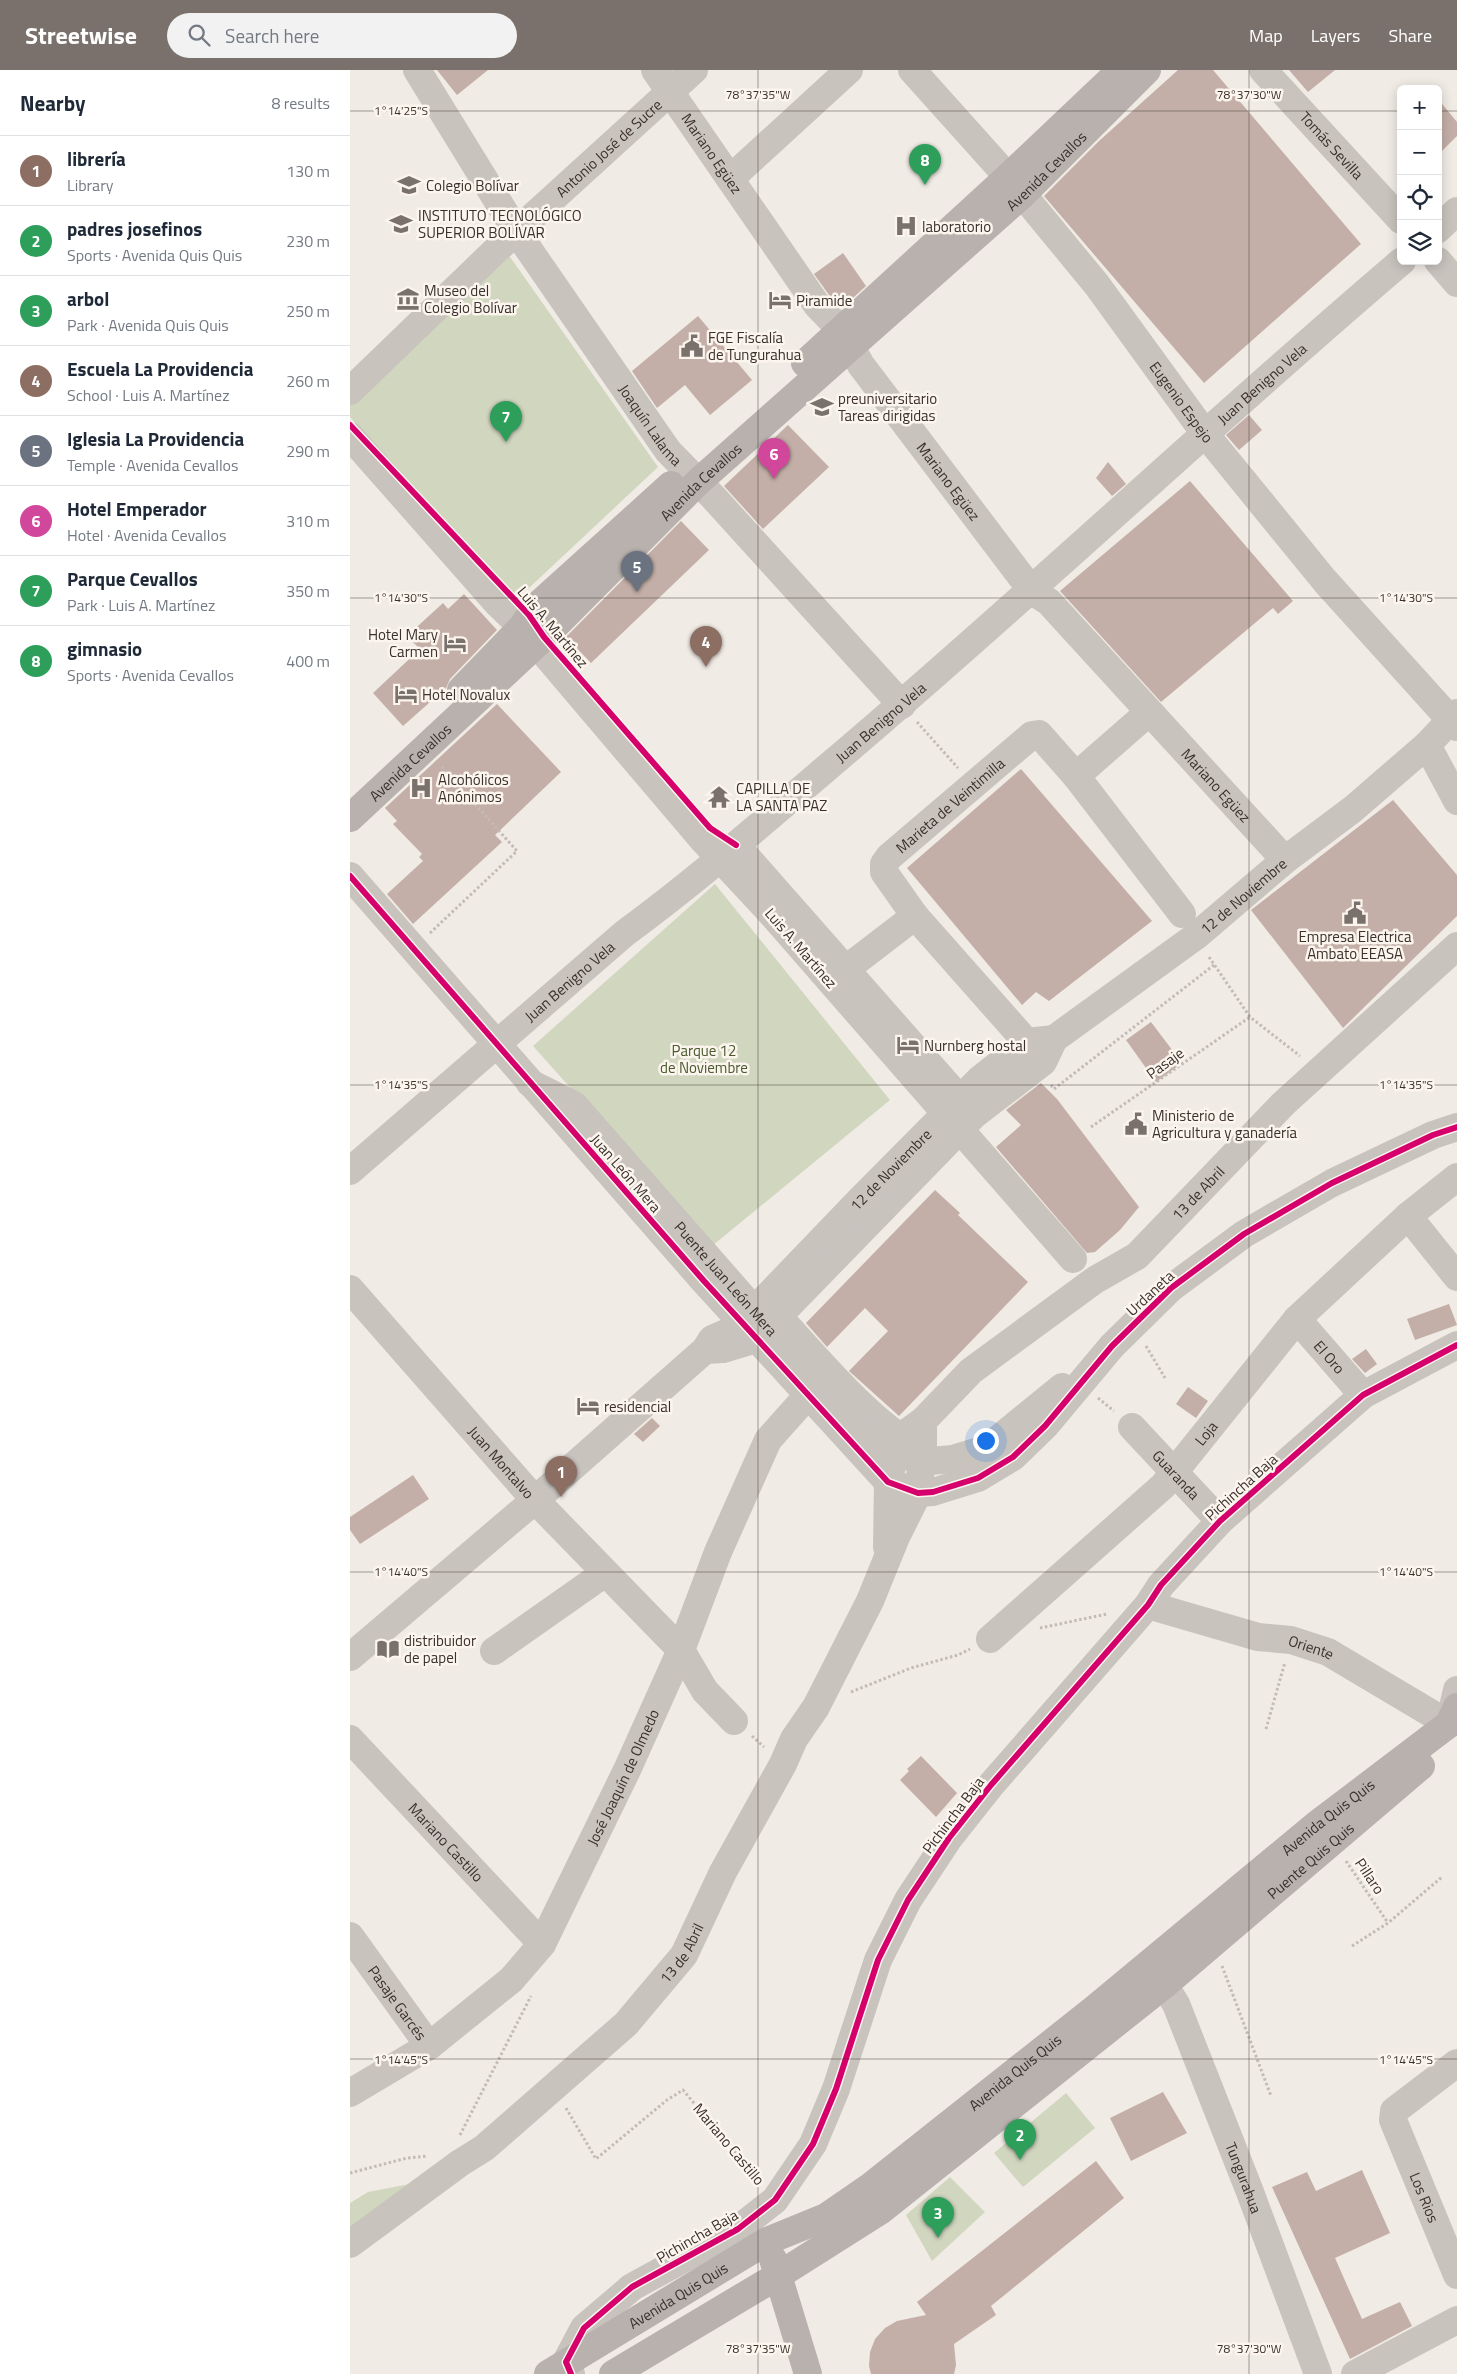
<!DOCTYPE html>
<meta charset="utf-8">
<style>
body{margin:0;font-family:"Titillium Web",sans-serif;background:#f2f2f3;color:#1f2937}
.controls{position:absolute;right:15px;top:15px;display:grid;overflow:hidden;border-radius:8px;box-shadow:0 2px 12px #0003}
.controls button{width:45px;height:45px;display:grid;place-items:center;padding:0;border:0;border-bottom:1px solid #e0e1e3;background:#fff;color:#1f2937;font:25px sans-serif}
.you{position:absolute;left:635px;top:1370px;width:18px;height:18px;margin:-12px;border:4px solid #fff;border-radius:50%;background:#1a73e8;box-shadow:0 0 0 8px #1a73e833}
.badge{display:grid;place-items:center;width:32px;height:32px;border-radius:50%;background:#7a716c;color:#fff;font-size:16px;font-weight:700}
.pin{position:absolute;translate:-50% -41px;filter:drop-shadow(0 1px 2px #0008)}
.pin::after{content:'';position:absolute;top:26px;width:18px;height:15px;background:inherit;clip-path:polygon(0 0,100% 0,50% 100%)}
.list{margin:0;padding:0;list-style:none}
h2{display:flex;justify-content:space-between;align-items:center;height:65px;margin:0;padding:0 20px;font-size:21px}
h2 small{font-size:16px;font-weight:400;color:#747a83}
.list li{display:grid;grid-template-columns:32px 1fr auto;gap:15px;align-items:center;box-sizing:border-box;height:70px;padding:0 20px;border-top:1px solid #e0e1e3}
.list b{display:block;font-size:19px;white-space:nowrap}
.list p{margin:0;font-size:16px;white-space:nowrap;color:#747a83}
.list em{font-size:16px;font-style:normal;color:#747a83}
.icon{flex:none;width:28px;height:28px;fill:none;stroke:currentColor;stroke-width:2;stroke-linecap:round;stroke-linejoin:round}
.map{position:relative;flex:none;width:1107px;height:2304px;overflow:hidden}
header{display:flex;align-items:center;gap:30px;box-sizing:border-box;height:70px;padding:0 25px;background:#7a716c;color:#fff}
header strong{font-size:24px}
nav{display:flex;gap:28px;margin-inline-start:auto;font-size:18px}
.search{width:350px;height:45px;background:#f2f2f3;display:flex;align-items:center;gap:12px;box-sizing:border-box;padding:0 18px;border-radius:28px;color:#747a83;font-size:19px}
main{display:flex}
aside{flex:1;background:#fff}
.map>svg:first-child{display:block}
.green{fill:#d1d6bf}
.building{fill:#c3afa7}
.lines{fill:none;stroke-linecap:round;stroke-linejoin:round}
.path{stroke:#c2bbb6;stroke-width:3;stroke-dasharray:2.5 2.5;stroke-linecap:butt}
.minor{stroke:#c9c3be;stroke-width:28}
.major{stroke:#b8b1ad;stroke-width:28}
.minor-bridge{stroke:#c9c3be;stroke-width:28}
.cycleway-casing{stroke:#fbf5ee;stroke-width:9}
.cycleway{stroke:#d6006c;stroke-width:6}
.ticks{fill:none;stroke:#3b302b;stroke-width:1;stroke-opacity:0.45}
.labels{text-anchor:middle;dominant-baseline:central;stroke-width:5;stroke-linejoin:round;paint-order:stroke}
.street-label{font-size:15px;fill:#3b302b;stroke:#fbf5ee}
.poi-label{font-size:15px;fill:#3b302b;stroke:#fbf5ee;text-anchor:start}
.park-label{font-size:15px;fill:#4a5a2e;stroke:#fbf5ee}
.ticks-label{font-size:12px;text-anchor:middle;fill:#3b302b;stroke:#fbf5ee;stroke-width:5;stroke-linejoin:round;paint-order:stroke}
</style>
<header>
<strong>Streetwise</strong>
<div class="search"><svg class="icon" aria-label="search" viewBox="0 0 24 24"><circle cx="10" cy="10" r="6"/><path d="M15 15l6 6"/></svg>Search here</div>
<nav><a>Map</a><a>Layers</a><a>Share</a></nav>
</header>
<main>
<aside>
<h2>Nearby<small>8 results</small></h2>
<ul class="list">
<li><span class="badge" style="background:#8d6e63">1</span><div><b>librería</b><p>Library</p></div><em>130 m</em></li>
<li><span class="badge" style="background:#2e9e5b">2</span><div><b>padres josefinos</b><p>Sports · Avenida Quis Quis</p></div><em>230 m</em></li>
<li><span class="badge" style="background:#2e9e5b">3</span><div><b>arbol</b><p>Park · Avenida Quis Quis</p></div><em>250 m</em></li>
<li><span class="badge" style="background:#8d6e63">4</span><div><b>Escuela La Providencia</b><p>School · Luis A. Martínez</p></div><em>260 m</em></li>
<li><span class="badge" style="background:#6b7280">5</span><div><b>Iglesia La Providencia</b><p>Temple · Avenida Cevallos</p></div><em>290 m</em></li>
<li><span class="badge" style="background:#d1479c">6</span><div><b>Hotel Emperador</b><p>Hotel · Avenida Cevallos</p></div><em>310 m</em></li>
<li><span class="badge" style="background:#2e9e5b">7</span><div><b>Parque Cevallos</b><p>Park · Luis A. Martínez</p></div><em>350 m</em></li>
<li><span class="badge" style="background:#2e9e5b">8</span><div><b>gimnasio</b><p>Sports · Avenida Cevallos</p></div><em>400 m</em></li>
</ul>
</aside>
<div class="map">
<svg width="1107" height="2304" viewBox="0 0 1107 2304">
<rect width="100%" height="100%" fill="#f0ebe5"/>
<path class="green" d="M158,184L308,397L164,532L0,347V329Z
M365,814L540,1030L362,1176L183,976Z
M716,2023L745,2058L673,2117L644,2083Z
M600,2107L635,2142L582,2191L556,2145Z
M60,2114L0,2170V2133L18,2122Z"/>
<path class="building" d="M87,0H138L107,25Z
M828,0H863L1011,174L854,313L694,126L749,71Z
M939,0H985L958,22Z
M1088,29L1107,52V66L1088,85Z
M493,183L516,216L492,238L479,225L464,204Z
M348,246L402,310L360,345L335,315L307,338L282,301Z
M899,345L912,360L889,380L876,365Z
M438,355L479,397L413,459L374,416Z
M758,392L776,414L762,426L746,408Z
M840,411L943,531L928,544L923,538L811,632L710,521Z
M331,451L359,480L241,593L216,567Z
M114,524L147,560L100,609L96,618L53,656L23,623L70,579L57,566L93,533L98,539Z
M147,634L211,702L145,765L152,772L63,854L37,824L73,791L69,787L72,784L43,754L47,751L35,738Z
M671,699L802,851L699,931L686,922L672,935L557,798Z
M1043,730L1107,805V846L993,958L901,840Z
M801,952L832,993L806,1012L776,970Z
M691,1013L707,1029L789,1137L770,1160L745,1182L737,1183L646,1077L671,1055L656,1040Z
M585,1120L610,1143L608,1145L678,1212L549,1346L499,1301L538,1261L515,1238L477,1277L456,1253Z
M1099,1234L1107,1255L1065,1270L1057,1249Z
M1016,1279L1027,1294L1015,1303L1002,1289Z
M838,1317L858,1331L846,1348L826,1334Z
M302,1348L310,1356L293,1372L284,1364Z
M63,1405L79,1429L10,1474L0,1460V1447Z
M571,1686L607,1723L586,1747L550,1710L559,1701L557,1699Z
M813,2022L837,2063L781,2091L760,2048Z
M746,2091L774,2128L641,2236L646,2245L604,2274L606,2295L604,2304H521L519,2296L520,2282L525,2269L535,2258L547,2251L576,2245L567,2232Z
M1012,2100L1040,2163L985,2188L1012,2249L1050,2232L1062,2256L1000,2289L922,2117L957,2102L966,2121Z"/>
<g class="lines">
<path class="path" d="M567,652L608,698
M80,863L167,781L91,696
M859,887L900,947L950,986
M701,1015L704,1019L864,895
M741,1057L900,947
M796,1276L815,1308
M748,1328L764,1341
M690,1558L757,1544
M501,1622L561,1598L608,1585L620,1579
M916,1659L935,1592
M402,1666L414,1677
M996,1791L1038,1853
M1002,1876L1038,1853L1092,1807
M872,1896L921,2026
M216,2038L246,2089L317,2030L333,2020L410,2112
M110,2065L181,1926
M0,2103L57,2088L77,2086"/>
<g class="minor">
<path id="s1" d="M67,0L166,161L318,381L364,428L552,635"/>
<path id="s2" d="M305,0L467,235L491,260L511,295L682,521L699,532L935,790"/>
<path id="s3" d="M562,0L658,107L747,215L856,365L975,511L1107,657"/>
<path id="s4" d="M913,0L1051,150"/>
<path d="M381,108L499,0"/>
<path d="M1088,159L1107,141"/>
<path d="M1088,191L1107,213"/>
<path id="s5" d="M0,321L145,181L344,0"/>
<path d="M0,366L148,534L172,557L353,770L420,842"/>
<path d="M1077,675L1107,731"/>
<path d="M726,706L798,643"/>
<path d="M386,775L623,1044"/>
<path d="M0,806L354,1211L538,1412L568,1423L583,1422L628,1408L663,1387L695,1356L762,1276L821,1218L894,1164L982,1113L1083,1065L1107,1057"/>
<path d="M496,899L565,846"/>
<path id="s6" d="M688,985L565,846L534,802V794L539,787L682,665L689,664L726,706L832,844"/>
<path id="s7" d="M0,1101L275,863C346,811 412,753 479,696C673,532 858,356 1052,191"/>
<path d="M1058,1146L1107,1207"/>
<path id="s8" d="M0,1219L185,1430L331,1580L355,1621L384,1651"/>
<path d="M428,1246C468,1289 515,1347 565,1377"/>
<path id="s9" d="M947,1249L1013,1325"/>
<path id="s10" d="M355,1280L373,1279L406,1269L624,1045L693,992L704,969L846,866L935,790L1003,739L1077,675L1107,643"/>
<path id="s11" d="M782,1357L870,1451"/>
<path d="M580,1391L603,1389L636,1379L712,1317"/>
<path id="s12" d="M537,1477L538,1412L549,1368L573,1351L621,1301L745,1210L787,1186L933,1034L1107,876"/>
<path id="s13" d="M798,1535L908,1567L941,1570L978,1582L1099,1654L1107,1620"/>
<path id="s14" d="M640,1569L813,1416L947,1249L1058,1146L1107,1107"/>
<path d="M144,1581L255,1503"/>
<path id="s15" d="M0,1587L185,1430L355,1280L362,1269L394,1255L412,1232L509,1131L629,1010L677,972L704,969"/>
<path id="s16" d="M0,1669L192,1874"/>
<path id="s17" d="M0,1866L79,1976"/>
<path id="s18" d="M814,1915L826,1934L900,2122L968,2304"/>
<path id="s19" d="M1107,1993L1044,2041L1043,2050L1107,2205"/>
<path id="s20" d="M0,2023L79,1976L161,1910L192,1874L277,1700L331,1580L368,1482L418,1370L459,1324"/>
<path id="s21" d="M0,2174L110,2093L134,2078L276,1954L334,1885L373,1802L433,1694L444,1669L466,1637L520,1531L546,1467L568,1423L573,1381V1351"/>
<path d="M221,2304L216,2292L234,2258L282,2217L388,2159L425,2130L463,2074L486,2019L528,1890L558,1830L599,1768L641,1715L798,1535L811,1515L870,1451L1013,1325L1107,1275"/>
<path d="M1005,2304L1107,2250"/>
</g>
<g class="major">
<path d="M455,293L658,107L771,0"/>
<path d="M111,620L172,557L187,536L321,415"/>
<path id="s22" d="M0,748L194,567L348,412L672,125L797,0"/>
<path d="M423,2189L458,2304"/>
<path id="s23" d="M198,2304L417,2171L476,2147L521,2116L743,1940L966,1755L1099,1654L1107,1637"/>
<path id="s24" d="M263,2304L429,2205L530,2141L814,1915L1071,1696"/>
</g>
<g class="minor-bridge">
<path d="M420,842L723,1189"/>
<path id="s25" d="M180,1013L224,1035L505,1355C532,1373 547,1388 580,1391"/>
</g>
<defs>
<path id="cycleway" d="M0,355L179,545L194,567L360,758L386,775
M0,806L354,1211L538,1412L568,1423L583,1422L628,1408L663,1387L695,1356L762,1276L821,1218L894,1164L982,1113L1083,1065L1107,1057
M221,2304L216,2292L234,2258L282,2217L388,2159L425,2130L463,2074L486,2019L528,1890L558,1830L599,1768L641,1715L798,1535L811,1515L870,1451L1013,1325L1107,1275"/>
</defs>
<use href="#cycleway" class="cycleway-casing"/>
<use href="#cycleway" class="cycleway"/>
</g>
<path class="ticks" d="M408,0V2304M899,0V2304M0,41H1051M1088,41H1107M0,528H1107M0,1015H1107M0,1502H1107M0,1989H1107"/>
<defs>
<symbol id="school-bare" viewBox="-9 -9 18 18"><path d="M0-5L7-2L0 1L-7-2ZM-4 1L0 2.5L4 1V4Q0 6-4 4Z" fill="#7a716c" stroke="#fbf5ee" stroke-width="2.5" paint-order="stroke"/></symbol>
<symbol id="university-bare" viewBox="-9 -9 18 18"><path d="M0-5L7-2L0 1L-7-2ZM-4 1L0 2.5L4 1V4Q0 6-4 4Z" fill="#7a716c" stroke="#fbf5ee" stroke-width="2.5" paint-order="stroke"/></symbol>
<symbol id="hospital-bare" viewBox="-9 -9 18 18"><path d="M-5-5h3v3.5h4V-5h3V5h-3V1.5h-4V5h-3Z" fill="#7a716c" stroke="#fbf5ee" stroke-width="2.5" paint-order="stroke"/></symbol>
<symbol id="museum-bare" viewBox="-9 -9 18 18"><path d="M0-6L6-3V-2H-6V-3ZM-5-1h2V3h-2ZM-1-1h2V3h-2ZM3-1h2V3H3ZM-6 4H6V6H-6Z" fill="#7a716c" stroke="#fbf5ee" stroke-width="2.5" paint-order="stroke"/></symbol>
<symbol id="hotel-bare" viewBox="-9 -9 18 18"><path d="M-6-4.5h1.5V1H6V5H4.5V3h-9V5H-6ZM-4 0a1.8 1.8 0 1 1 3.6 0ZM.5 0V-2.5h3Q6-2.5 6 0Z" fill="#7a716c" stroke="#fbf5ee" stroke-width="2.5" paint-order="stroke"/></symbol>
<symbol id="civic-bare" viewBox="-9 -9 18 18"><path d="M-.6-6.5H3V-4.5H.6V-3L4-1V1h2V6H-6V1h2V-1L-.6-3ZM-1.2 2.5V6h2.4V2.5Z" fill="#7a716c" stroke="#fbf5ee" stroke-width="2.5" paint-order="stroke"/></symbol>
<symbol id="temple-bare" viewBox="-9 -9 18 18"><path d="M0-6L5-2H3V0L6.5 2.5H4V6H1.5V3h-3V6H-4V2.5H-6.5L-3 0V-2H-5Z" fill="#7a716c" stroke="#fbf5ee" stroke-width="2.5" paint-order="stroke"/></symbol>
<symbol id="library-bare" viewBox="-9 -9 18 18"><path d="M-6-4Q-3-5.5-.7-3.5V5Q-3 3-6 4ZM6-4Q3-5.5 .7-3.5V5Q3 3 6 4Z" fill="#7a716c" stroke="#fbf5ee" stroke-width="2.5" paint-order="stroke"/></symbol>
</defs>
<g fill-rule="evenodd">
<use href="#school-bare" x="43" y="99" width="32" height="32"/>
<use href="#university-bare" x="35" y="138" width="32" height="32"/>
<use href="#hospital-bare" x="540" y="140" width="32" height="32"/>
<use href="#museum-bare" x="42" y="213" width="32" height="32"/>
<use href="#hotel-bare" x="414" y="214" width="32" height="32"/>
<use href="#civic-bare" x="326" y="260" width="32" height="32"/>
<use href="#school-bare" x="456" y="321" width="32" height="32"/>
<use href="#hotel-bare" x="89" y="557" width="32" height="32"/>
<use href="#hotel-bare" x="40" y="608" width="32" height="32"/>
<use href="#hospital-bare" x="55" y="702" width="32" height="32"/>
<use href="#temple-bare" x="353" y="711" width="32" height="32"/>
<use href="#civic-bare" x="989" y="827" width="32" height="32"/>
<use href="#hotel-bare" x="542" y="959" width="32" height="32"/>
<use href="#civic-bare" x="770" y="1038" width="32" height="32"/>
<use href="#hotel-bare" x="222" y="1320" width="32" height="32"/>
<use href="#library-bare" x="22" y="1563" width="32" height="32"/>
</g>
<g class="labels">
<g class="street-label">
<text stroke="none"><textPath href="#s4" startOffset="102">Tomás Sevilla</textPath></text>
<text stroke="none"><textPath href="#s5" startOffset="355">Antonio José de Sucre</textPath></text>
<text stroke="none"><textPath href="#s2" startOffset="101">Mariano Egüez</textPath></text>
<text stroke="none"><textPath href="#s22" startOffset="951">Avenida Cevallos</textPath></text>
<text stroke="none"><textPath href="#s7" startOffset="1205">Juan Benigno Vela</textPath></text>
<text stroke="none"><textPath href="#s3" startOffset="428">Eugenio Espejo</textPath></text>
<text stroke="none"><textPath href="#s1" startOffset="425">Joaquín Lalama</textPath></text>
<text stroke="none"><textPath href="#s22" startOffset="486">Avenida Cevallos</textPath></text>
<text stroke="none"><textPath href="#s2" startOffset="506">Mariano Egüez</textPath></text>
<text transform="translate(203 557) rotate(50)">Luis A. Martínez</text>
<text stroke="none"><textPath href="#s7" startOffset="695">Juan Benigno Vela</textPath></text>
<text stroke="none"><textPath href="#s22" startOffset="82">Avenida Cevallos</textPath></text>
<text stroke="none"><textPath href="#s2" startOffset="912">Mariano Egüez</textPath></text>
<text stroke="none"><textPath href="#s6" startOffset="336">Marieta de Veintimilla</textPath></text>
<text stroke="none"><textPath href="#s10" startOffset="715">12 de Noviembre</textPath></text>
<text transform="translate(451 878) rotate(49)">Luis A. Martínez</text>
<text stroke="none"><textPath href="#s7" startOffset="290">Juan Benigno Vela</textPath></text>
<text transform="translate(815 993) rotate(-36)">Pasaje</text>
<text stroke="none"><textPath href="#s15" startOffset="731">12 de Noviembre</textPath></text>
<text transform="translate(276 1103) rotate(49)">Juan León Mera</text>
<text stroke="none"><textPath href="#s12" startOffset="499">13 de Abril</textPath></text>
<text stroke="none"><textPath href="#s25" startOffset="280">Puente Juan León Mera</textPath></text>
<text transform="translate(800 1223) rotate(-43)">Urdaneta</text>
<text stroke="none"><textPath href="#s9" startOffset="50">El Oro</textPath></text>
<text stroke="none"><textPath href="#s14" startOffset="299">Loja</textPath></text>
<text stroke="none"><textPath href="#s8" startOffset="230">Juan Montalvo</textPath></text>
<text stroke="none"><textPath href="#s11" startOffset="65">Guaranda</textPath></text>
<text transform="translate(891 1417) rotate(-42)">Pichincha Baja</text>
<text stroke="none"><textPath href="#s13" startOffset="169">Oriente</textPath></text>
<text stroke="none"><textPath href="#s20" startOffset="430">José Joaquín de Olmedo</textPath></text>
<text transform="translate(603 1745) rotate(-53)">Pichincha Baja</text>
<text stroke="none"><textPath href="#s23" startOffset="962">Avenida Quis Quis</textPath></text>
<text stroke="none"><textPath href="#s16" startOffset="141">Mariano Castillo</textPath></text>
<text stroke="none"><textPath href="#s24" startOffset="868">Puente Quis Quis</textPath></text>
<text transform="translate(1020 1806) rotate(56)">Pillaro</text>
<text stroke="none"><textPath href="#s21" startOffset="444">13 de Abril</textPath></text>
<text stroke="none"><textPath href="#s17" startOffset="82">Pasaje Garcés</textPath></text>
<text stroke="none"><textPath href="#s23" startOffset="558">Avenida Quis Quis</textPath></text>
<text transform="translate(379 2074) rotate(50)">Mariano Castillo</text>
<text stroke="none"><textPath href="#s18" startOffset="209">Tungurahua</textPath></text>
<text stroke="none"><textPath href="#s19" startOffset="172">Los Rios</textPath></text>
<text transform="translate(347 2166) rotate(-30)">Pichincha Baja</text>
<text stroke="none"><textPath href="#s23" startOffset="152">Avenida Quis Quis</textPath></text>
</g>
<g class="poi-label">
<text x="76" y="115">Colegio Bolívar</text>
<text x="68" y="145">INSTITUTO TECNOLÓGICO<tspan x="68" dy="17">SUPERIOR BOLÍVAR</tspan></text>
<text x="572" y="156">laboratorio</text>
<text x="74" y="220">Museo del<tspan x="74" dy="17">Colegio Bolívar</tspan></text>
<text x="446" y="230">Piramide</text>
<text x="358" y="267">FGE Fiscalía<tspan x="358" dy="17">de Tungurahua</tspan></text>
<text x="488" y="328">preuniversitario<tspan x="488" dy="17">Tareas dirigidas</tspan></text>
<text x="88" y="564" text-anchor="end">Hotel Mary<tspan x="88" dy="17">Carmen</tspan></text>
<text x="72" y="624">Hotel Novalux</text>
<text x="88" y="709">Alcohólicos<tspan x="88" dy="17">Anónimos</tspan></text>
<text x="386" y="718">CAPILLA DE<tspan x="386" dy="17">LA SANTA PAZ</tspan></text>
<text x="1005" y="866" text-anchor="middle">Empresa Electrica<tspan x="1005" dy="17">Ambato EEASA</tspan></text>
<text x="574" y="975">Nurnberg hostal</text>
<text x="802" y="1045">Ministerio de<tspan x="802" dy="17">Agricultura y ganadería</tspan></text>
<text x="254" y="1336">residencial</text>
<text x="54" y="1570">distribuidor<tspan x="54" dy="17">de papel</tspan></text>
</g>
<g class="park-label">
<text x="354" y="980">Parque 12<tspan x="354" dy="17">de Noviembre</tspan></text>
</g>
</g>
<g class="ticks-label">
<text x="408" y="29">78°37'35"W</text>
<text x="899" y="29">78°37'30"W</text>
<text x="51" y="45">1°14'25"S</text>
<text x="51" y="532">1°14'30"S</text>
<text x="1056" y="532">1°14'30"S</text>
<text x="51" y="1019">1°14'35"S</text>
<text x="1056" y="1019">1°14'35"S</text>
<text x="51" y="1506">1°14'40"S</text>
<text x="1056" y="1506">1°14'40"S</text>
<text x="51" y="1994">1°14'45"S</text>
<text x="1056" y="1994">1°14'45"S</text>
<text x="408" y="2283">78°37'35"W</text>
<text x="899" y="2283">78°37'30"W</text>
</g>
</svg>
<div class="controls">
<button>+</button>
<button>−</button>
<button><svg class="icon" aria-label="locate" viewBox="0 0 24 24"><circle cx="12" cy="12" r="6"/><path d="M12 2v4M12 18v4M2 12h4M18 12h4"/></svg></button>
<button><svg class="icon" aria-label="layers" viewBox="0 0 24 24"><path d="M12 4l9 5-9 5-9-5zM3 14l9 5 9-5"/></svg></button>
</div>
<div class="you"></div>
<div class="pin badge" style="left:211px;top:1427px;background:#8d6e63">1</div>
<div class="pin badge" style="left:670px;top:2090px;background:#2e9e5b">2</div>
<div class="pin badge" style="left:588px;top:2168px;background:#2e9e5b">3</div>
<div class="pin badge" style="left:356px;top:597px;background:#8d6e63">4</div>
<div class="pin badge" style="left:287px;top:522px;background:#6b7280">5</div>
<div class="pin badge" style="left:424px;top:409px;background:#d1479c">6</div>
<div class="pin badge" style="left:156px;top:372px;background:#2e9e5b">7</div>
<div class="pin badge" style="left:575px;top:115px;background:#2e9e5b">8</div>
</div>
</main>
